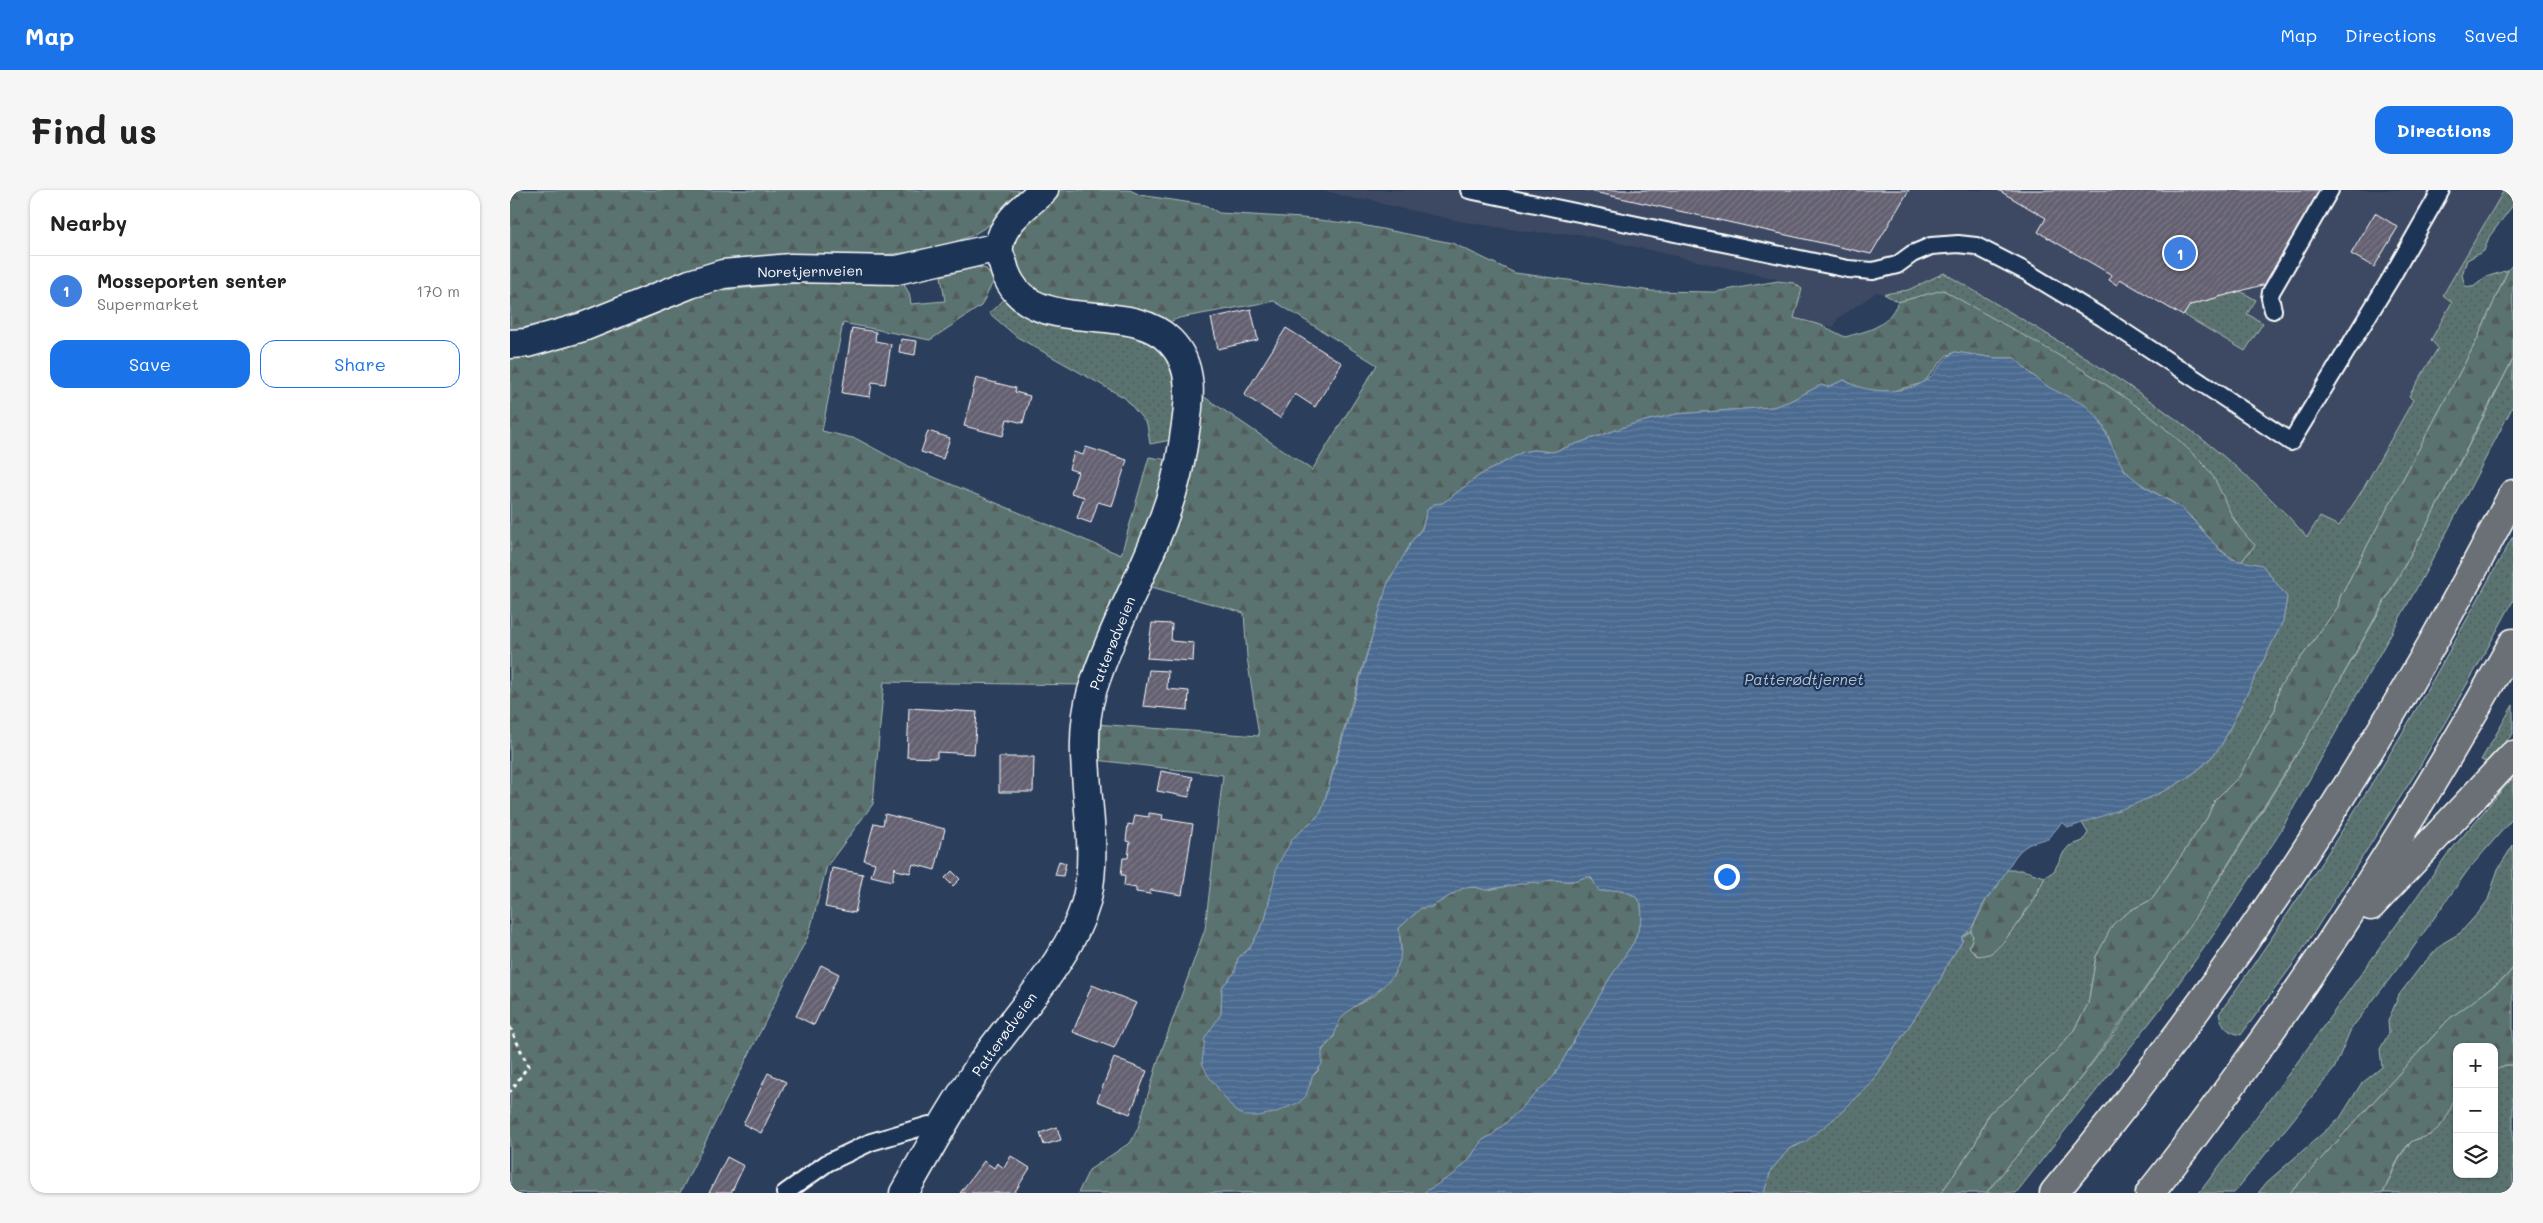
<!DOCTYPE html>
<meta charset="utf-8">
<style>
body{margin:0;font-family:Mali,sans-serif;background:#f6f6f6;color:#222}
.controls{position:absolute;right:15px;bottom:15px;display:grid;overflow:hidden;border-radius:10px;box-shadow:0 1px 4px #0004}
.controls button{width:45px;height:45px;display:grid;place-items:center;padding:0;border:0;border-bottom:1px solid #e0e0e0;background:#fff;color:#222;font:25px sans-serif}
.you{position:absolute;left:1216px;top:686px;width:18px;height:18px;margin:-12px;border:4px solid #fff;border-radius:50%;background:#1a73e8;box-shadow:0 0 0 8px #1a73e833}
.badge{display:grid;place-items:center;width:32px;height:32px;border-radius:50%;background:#1a73e8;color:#fff;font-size:16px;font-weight:700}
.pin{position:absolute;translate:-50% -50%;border:2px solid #fff;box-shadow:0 1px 5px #0006}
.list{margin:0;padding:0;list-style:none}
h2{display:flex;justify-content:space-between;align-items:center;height:65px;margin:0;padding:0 20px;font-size:21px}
h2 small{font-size:16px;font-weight:400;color:#767676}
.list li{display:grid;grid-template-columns:32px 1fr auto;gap:15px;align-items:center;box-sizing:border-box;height:70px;padding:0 20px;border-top:1px solid #e0e0e0}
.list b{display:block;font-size:19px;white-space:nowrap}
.list p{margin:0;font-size:16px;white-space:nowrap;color:#767676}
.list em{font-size:16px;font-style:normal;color:#767676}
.actions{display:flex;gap:10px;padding:15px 20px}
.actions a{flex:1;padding:11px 0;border:1px solid #1a73e8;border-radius:15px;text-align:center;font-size:18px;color:#1a73e8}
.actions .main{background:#1a73e8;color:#fff}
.icon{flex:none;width:28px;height:28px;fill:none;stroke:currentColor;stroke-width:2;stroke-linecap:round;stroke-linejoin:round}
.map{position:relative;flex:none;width:2003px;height:1003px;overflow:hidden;border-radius:15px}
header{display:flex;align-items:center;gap:30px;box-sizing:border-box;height:70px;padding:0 25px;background:#1a73e8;color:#fff}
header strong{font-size:24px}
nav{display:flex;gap:28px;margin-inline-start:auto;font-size:18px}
.intro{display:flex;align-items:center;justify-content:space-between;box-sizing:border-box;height:120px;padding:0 30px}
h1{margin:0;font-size:35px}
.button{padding:12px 22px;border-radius:15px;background:#1a73e8;color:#fff;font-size:18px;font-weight:700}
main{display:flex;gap:30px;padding:0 30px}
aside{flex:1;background:#fff;border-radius:15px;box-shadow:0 1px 4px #0004}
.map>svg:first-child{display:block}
.built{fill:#3c4862}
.grass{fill:url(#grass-dots);stroke:#acb9b7}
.forest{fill:url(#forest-firs);stroke:#acb9b7}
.water{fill:url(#water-rules);stroke:#93a6bc}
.building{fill:url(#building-hatch);stroke:#fff}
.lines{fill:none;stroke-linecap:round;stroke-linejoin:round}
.lane-casing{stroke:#fff;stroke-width:20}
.street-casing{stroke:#fff;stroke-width:31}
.highway-casing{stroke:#fff;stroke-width:31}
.path{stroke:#fff;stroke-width:3;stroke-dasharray:4 4;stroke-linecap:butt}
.lane{stroke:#1d3557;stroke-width:16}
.street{stroke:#1d3557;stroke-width:28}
.highway{stroke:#6a7074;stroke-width:28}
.labels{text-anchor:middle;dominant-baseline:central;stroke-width:4.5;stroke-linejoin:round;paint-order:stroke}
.street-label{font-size:14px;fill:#fff;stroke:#1d3557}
.water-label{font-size:15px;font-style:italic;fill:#b7c3d3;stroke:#1d3557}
</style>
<header>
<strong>Map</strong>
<nav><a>Map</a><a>Directions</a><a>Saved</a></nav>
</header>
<div class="intro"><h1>Find us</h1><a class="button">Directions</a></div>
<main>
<aside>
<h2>Nearby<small></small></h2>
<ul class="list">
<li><span class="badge" style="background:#3f7fe0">1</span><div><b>Mosseporten senter</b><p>Supermarket</p></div><em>170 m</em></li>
</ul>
<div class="actions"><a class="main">Save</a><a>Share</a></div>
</aside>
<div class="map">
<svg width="2003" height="1003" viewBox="0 0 2003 1003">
<defs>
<pattern id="grass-dots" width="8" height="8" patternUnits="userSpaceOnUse" patternTransform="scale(1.25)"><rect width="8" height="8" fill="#5a736f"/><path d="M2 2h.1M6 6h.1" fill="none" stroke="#525c5a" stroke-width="1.8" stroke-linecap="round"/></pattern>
<pattern id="forest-firs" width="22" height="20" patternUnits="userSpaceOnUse" patternTransform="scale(1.25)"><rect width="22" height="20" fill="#5a736f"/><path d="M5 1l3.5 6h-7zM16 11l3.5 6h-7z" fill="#525c5a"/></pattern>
<pattern id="water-rules" width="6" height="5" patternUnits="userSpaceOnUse" patternTransform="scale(1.25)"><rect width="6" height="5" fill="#4b6a90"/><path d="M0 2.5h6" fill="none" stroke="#6680a1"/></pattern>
<pattern id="building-hatch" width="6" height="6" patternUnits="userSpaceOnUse" patternTransform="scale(1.25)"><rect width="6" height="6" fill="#646071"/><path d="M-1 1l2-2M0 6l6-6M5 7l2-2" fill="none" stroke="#7b7886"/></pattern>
</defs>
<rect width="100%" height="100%" fill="#2b3e5c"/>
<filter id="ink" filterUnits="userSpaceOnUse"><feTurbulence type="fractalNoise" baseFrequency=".02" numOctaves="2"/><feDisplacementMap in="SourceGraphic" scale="10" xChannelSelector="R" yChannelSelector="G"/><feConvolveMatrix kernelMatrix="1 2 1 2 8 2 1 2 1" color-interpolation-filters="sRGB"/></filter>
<g filter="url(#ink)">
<path class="built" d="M813,0H1999L1997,4L1993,2L1933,105L1943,112L1921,150L1928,157L1900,206L1903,209L1853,299L1829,337L1796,347L1776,324L1718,269L1679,238L1584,175L1434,83L1397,101L1374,104L1367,102L1328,128L1324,137L1284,128L1292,100L1284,93L1069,44L1018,42L954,32L872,14L858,8L854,10L841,8Z"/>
<path class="grass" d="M1999,0H2003V15L1979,47L1974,61L1957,70L1952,85L1955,96L1963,97L1976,87L1998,80L1967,150L1830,407L1828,417L1769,498L1765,520L1729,587L1705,610L1697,628L1641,710L1621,720L1586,766L1578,814L1564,840L1543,865L1498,909L1479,923L1464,956L1431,1003H1254L1261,980L1280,958L1287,956L1325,928L1360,895L1430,790L1439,771L1452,752V747L1461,741L1463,747L1459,757L1467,766L1481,763L1495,750L1522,714L1535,687L1544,681L1554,662L1559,656L1573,651L1578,643L1572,633C1620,614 1681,600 1712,554L1773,431L1777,407L1752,375L1731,372L1745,355L1731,341L1720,322L1434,100L1388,112L1374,104L1398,100L1434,83C1562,159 1698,234 1797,347L1810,327L1829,336L1853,299L1903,210L1899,206L1928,158L1921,150L1942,112L1933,105L1993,2L1997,4Z
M1730,101L1746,110L1737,124L1753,133L1735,161L1674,125L1680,115Z
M496,108L638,149C678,172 667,212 661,250L640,254L637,234L615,208L507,147L479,123Z
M2003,169V216L1919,376L1766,649L1704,744L1648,822L1506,1003H1476C1520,949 1566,897 1607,840C1758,628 1886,401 2003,169Z
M2003,346V411L1971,470L1907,581L1844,680L1784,773L1731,845C1717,842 1713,837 1709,824C1766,743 1820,661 1872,577C1918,501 1960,423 2003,346Z
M2003,515V544L1976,572L1971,570Z
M2003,587V628L1958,680L1898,765L1841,839L1824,879L1724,1003H1689L1789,870L1936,666Z
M2003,655V778L1996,787L1939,829L1780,1003H1748L1757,992L1830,928L1851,894L1872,877L1870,859L1879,843L1878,831L1889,805L1911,776L1933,753L1950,743L1969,722L1978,710L1988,679Z
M1995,875H2003V1003H1873L1891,965L1902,951L1920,945L1947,897V984H1984V881Z"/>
<path class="forest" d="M0,0H519L481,34L461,46L422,60L353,67L79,122L0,141Z
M551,0H620L630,5L695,15L709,23L792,28L852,35L942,53L1005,83L1142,101L1204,102L1268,91L1284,93L1292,99L1284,128L1311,135L1335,147C1360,140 1376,138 1388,112L1433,100C1523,152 1623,199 1695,276C1707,289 1712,306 1720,322C1726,335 1735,345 1745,355L1731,372C1704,363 1694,336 1672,319C1654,305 1632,299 1616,281C1601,266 1601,240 1585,225C1571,212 1555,208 1540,198C1527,190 1516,179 1505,168H1485L1445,162L1436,166L1413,193L1383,201L1355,200L1334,190L1318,197L1311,195L1278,212L1263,217L1167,224L1126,233L1043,262L1023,260L1013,262L970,285L933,313L924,314L917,320L912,338L902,351L886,381L880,387L837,529L813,617L810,624L783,648L764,690L755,730L740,758L728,768L725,782L712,797L711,824L708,830L800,895L802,887L808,881L812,861L824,847L825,837L831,828L839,820L866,804L885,783L891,758L889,738L911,718L921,717L953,698L965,697L977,700L1020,692L1032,693C1042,687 1050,692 1060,691C1068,691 1073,686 1080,687L1091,701L1112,700L1125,706L1131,713L1132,729L1124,752L1098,791L1044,886L999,930L982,945L971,951L959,970L944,985L913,1003H568L579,980L621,952L628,938L649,868L695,739L713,585L586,570V534L749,546L737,467L734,423L638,396L690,204L802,280L867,175L764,111L669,128L654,134L561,116L516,97C513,88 508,80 505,72C496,41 531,17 551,0Z
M2003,74V169L1912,344L1809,528L1677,740L1572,886L1476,1003H1431L1464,956L1479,923L1498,909L1543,865L1564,840L1578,814L1586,767L1603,734L1621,720L1641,710L1697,628L1705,610L1729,587L1765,520L1769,498L1828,417L1830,407L1967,150L1998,80Z
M468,77L476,79L484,90L471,116L420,150L333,133L312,241L347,249L395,275L611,365L639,267L658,270L644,328L574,495L374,492L363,614L317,676L299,744L170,1003H0V168L69,152L114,138L191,105L215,100L288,93H393L399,103L401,114L435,111L431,86Z
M1496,680H1512L1535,687C1525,708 1501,747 1483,762C1479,765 1472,765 1468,766L1459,757L1463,747L1461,741L1477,708L1487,697Z
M2003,778V875H1995L1984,881V857H1947C1947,886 1949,928 1919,945C1914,948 1906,948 1901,952C1887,964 1881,987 1873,1003H1780L1939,829L1996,787Z"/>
<path class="water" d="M1445,162L1485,168H1505L1522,185L1540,198L1575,215L1588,228L1614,280L1633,296L1673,319L1711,361L1721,369L1752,375L1777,407L1773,431L1712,554C1680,601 1612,618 1561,637H1558L1552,632L1538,649C1505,653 1504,672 1487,696C1484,701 1480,704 1477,708C1468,722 1466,737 1452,747V752L1439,771L1430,790L1360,895L1325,928L1295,952L1280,958L1261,980L1254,1003H913L944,984L959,970L971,951L982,945L999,930L1044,886L1098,791L1124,752L1132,729L1131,713L1125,706L1112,700L1089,701L1081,687C1073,686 1068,691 1061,691C1050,692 1042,687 1032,693L1020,692L976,700L965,697L953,698L921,717L911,718L889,738C889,748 892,758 890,769C883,797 860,804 840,820C830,827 828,835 824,846C822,851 815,855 812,860V874L802,887L796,906L790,912L764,923L748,926H735L725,921L697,884L692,872L695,848L711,824L712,797L725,782L728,768L740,758L755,730L767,676L783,648L810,624L813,617L877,395L902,351L912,339L917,320L924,314L933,313L970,285L1013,262L1023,260L1043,262L1126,233L1167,224L1263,217L1278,212L1311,195L1318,197L1334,190C1354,203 1391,205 1412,193C1426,186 1431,169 1445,162Z"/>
<path class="building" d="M1075,0H1399L1361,64Z
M1488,0H1811L1756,94L1680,115L1673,126L1610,89L1607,95L1599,90L1602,85L1528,42L1536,28Z
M1865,23L1888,37L1864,77L1841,64Z
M741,119L748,150L708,159L701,128Z
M342,138L366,142L365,151L381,154L375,194L362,192L360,207L332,203Z
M776,138L832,173L805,217L785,204L770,228L734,205Z
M391,149L407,151L405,165L389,162Z
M466,188L506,198L505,202L520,206L513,233L497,229L493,246L454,236Z
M418,241L440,248L433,269L411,262Z
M576,257L617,270L602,316L588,312L581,333L567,328L574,307L561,303L568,282L559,279L564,262L573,265Z
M642,433L662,434L661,451L684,453L683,471L637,468Z
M639,480L658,481L657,499L679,501L678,520L633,516Z
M399,518L467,522L464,564L427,562V568L397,567Z
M489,567H524L523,602H489Z
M651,581L683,587L679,607L647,601Z
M639,623L653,625L652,629L683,634L672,705L641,700L640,704L626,702V698L614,696L615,685H611L613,668H618L620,652L616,651L618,634L623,635L625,625L639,627Z
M375,624L435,639L425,680L403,674L400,683L386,680L385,677L382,691L361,686L365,673L354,670L364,633L373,635Z
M549,671L556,673L553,686L545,685Z
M322,678L353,684L345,723L315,717Z
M442,681L450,689L443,696L435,688Z
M311,775L329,784L304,835L286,826Z
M582,795L626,813L604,858L563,842Z
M604,868L637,881L620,924L587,911Z
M258,883L276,892L251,943L233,934Z
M547,937L551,950L534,955L530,943Z
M501,966L520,978L504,1003H450L474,971L484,978L487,973L494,978Z
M217,967L234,976L221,1003H199Z"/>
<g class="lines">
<defs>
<path id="lane" d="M959,0L1338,79L1363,81L1387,75L1402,64L1421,56L1448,54L1466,56L1515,81L1593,128L1781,252L1881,88L1931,0
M1763,120L1760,108L1761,102L1820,0
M275,1003L317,973L361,952L419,935L430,939"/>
<path id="street" d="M0,154L17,153L73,137L180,94L213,84L281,78L387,80L489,57
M394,1003C420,957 446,910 476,867C509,821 564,763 577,708C592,640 562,569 582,501C608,418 660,343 673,255C678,220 688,179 660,151C617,106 512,153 493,74C491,69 488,61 489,56C492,32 517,15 534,0"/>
<path id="highway" d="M1861,716L2003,565
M1544,1003C1721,789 1876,551 2003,304
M1640,1003C1678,956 1713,907 1748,858C1841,728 1925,592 2003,453"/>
</defs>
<use href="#lane" class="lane-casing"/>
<use href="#street" class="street-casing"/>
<use href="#highway" class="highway-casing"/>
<path class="path" d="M0,837L18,876L0,902"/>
<use href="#lane" class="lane"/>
<use href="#street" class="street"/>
<use href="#highway" class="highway"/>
</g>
</g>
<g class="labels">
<g class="street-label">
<text transform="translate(300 81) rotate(-1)">Noretjernveien</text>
<text transform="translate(602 453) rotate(-68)">Patterødveien</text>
<text transform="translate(494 844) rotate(-54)">Patterødveien</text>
</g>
<g class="water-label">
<text x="1294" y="489">Patterødtjernet</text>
</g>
</g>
</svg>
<div class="controls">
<button>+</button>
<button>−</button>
<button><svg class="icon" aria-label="layers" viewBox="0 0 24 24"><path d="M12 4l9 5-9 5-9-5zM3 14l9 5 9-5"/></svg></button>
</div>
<div class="you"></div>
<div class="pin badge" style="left:1670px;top:63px;background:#3f7fe0">1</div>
</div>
</main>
